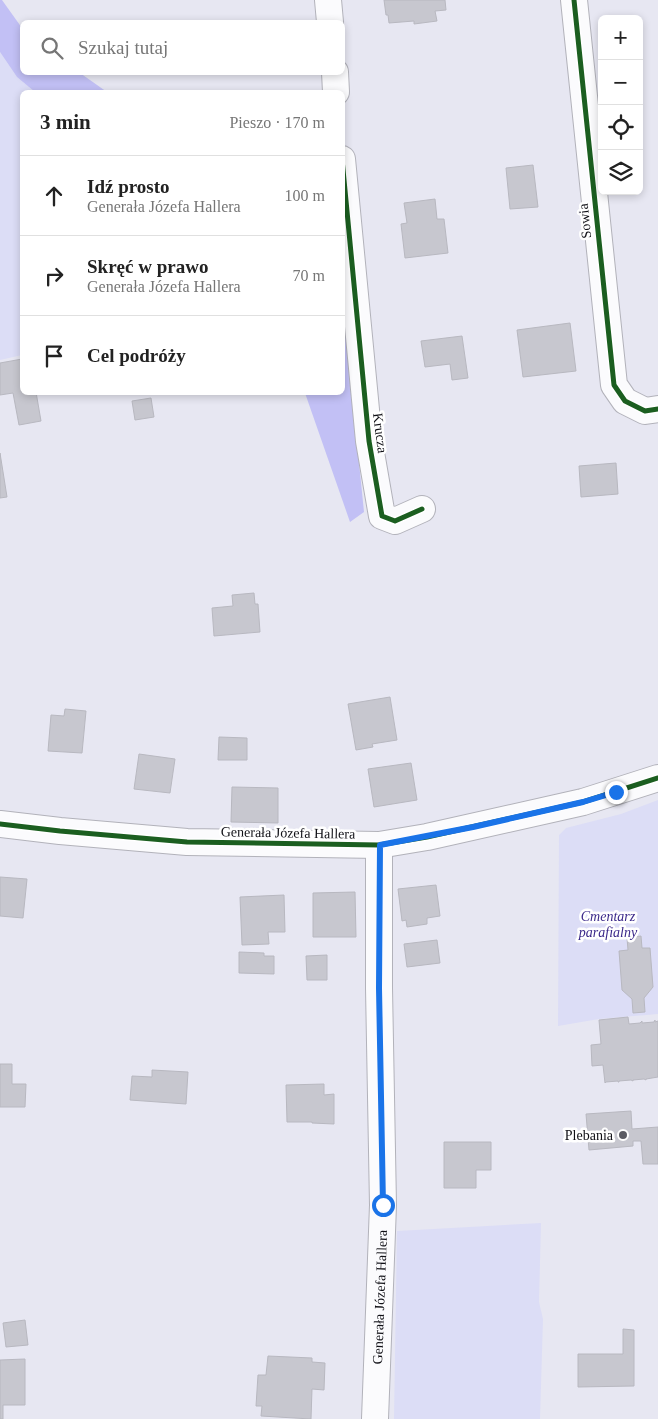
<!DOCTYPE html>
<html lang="pl">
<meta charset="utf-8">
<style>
body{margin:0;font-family:"Times New Roman",serif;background:#f2f2f2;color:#222}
.controls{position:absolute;right:15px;top:15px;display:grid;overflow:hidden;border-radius:8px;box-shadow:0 2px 8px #0003}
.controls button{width:45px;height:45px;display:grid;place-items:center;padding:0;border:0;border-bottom:1px solid #e0e0e0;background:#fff;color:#222;font:25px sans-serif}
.stop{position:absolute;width:15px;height:15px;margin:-11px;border:4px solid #1a73e8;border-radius:50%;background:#fff}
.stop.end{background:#1a73e8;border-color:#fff;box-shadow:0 1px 5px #0008}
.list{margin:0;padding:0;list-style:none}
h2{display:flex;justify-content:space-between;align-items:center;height:65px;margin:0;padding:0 20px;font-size:21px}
h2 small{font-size:16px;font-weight:400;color:#767676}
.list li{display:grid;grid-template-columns:32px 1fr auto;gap:15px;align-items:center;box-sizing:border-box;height:80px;padding:0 20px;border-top:1px solid #e0e0e0}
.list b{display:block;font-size:19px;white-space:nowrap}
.list p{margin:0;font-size:16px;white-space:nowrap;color:#767676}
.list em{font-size:16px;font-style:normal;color:#767676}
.icon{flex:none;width:28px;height:28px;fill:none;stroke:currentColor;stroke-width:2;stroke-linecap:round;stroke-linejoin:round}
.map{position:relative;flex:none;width:658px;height:1419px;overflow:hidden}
.search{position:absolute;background:#fff;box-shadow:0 2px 8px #0003;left:20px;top:20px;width:325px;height:55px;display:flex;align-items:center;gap:12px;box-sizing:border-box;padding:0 18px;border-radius:8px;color:#767676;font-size:19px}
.panel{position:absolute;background:#fff;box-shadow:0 2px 8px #0003;left:20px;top:90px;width:325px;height:305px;border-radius:8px}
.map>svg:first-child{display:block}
.green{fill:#dcddf6}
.forest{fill:#c2c0f5}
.building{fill:#c7c7cf;stroke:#b8b8c0}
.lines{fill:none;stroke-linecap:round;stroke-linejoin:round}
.minor-casing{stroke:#b2b2ba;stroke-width:28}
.minor{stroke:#fbfbfd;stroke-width:26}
.cycleway-casing{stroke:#fff;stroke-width:8}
.cycleway{stroke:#1b5e20;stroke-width:5}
.route{stroke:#1a73e8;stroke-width:6}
.poi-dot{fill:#5b5b63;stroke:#fff;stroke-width:2}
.labels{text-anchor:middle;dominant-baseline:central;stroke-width:5;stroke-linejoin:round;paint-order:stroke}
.street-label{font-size:14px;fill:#101016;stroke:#fff}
.park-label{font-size:14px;font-style:italic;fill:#3b298a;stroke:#fff}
.poi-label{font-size:14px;fill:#101016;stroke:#fff;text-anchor:end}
</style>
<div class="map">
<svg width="658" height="1419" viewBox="0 0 658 1419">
<rect width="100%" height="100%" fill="#e7e7f2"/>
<path class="green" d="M0,52L17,77L35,92H22V355L0,360Z
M658,800V1014L599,1019L558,1026L559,835L566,828L621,814Z
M541,1223L539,1302L543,1319L540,1419H394L397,1231Z"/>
<path class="forest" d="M0,0H2L22,28V72L80,73L107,92H35L17,77L0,52Z
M343,305L364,512L350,522L305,393L342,392Z"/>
<path class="building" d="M384,0H445L446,10L435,11L437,21L414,24V21L389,23L388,15H386Z
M533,165L538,207L510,209L506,168Z
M435,199L437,219H444L448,253L405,258L401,224L407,223L404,203Z
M570,323L576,371L523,377L517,330Z
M462,336L468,378L452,380L450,364L425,367L421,341Z
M22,359V392H36L41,421L19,425L13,393L0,395V363Z
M151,398L154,417L135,420L132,401Z
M0,453L7,497L0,498Z
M616,463L618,494L581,497L579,466Z
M254,593L255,604H258L260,632L214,636L212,608L233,606L232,595Z
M390,697L397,740L372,744L373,747L356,750L348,704Z
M65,709L86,711L82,753L48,751L51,715L64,716Z
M219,737L247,738V760H218Z
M139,754L175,759L170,793L134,789Z
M411,763L417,800L374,807L368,769Z
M232,787L278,788V823L231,822Z
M0,877L27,879L23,918L0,916Z
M436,885L440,916L427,918V924L407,927L406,920L402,921L398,889Z
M355,892L356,937H313V893Z
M284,895L285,932H268L269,944L242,945L240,897Z
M641,936L642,948H650L653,987L644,998L645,1012L633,1013L632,999L622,990L619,951L628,950L627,938Z
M437,940L440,963L407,967L404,944Z
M239,952L264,953V956H274V974L239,973Z
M327,955V980H307L306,956Z
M628,1017L629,1024L640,1023L642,1021V1023L654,1022L655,1020V1022L658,1021V1077L646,1079V1080L644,1079L633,1080V1081L631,1080L619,1081V1082H618V1081L606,1082L605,1083L603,1065L592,1066L591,1045L601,1044L599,1020Z
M0,1064H12V1084H26L25,1107H0Z
M152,1070L188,1072L186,1104L130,1100L132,1076L152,1077Z
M324,1084V1095L334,1094V1124L312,1123V1122H287L286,1085Z
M631,1111L632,1129L658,1127V1164H643L641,1141H633V1146L589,1150L586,1114Z
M444,1142H491V1170H476V1188H444Z
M25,1320L28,1345L6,1347L3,1323Z
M623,1329L634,1330V1386L578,1387V1354H623Z
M268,1356L312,1358V1362L325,1363L324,1390L312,1389L311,1419L261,1416L262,1406H256L258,1375H266Z
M25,1359V1405H3V1419H0V1360Z"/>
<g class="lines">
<defs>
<g id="minor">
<path d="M328,0L330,22"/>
<path d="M574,0L614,385L625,401L645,411L658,409"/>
<path d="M335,72L336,92"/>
<path d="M342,159L369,441L382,516L395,521L422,509"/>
<path d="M0,824L60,831L187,842L379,845L427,837L583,802L658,778"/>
<path id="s1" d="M375,1419L383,1205L379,988V845"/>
</g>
</defs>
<use href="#minor" class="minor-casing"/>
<use href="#minor" class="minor"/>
<defs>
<path id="cycleway" d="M574,0L614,385L625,401L645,411L658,409
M342,159L369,441L382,516L395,521L422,509
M0,824L60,831L187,842L379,845L427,837L583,802L658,778"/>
</defs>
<use href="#cycleway" class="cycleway-casing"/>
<use href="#cycleway" class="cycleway"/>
</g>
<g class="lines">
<path class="route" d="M383,1205L379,988L380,845L473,827L583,802L616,792"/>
</g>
<circle class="poi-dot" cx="623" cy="1135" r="5"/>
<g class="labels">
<g class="street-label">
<text transform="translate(585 221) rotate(-96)">Sowia</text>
<text transform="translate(380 433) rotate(83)">Krucza</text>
<text transform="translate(288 833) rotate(1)">Generała Józefa Hallera</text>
<text stroke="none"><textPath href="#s1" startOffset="122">Generała Józefa Hallera</textPath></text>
</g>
<g class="park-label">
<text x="608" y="916">Cmentarz<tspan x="608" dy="16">parafialny</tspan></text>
</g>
<g class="poi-label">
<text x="613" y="1135">Plebania</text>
</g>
</g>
</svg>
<div class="controls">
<button>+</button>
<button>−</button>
<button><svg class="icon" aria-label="locate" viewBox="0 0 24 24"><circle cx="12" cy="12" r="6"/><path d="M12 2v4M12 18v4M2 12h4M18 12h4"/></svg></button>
<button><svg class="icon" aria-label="layers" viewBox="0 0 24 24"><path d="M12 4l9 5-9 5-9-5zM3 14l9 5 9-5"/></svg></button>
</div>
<div class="stop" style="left:383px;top:1205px"></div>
<div class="stop end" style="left:616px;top:792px"></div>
<div class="search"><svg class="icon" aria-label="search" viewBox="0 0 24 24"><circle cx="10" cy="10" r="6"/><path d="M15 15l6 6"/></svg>Szukaj tutaj</div>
<section class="panel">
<h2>3 min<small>Pieszo · 170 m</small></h2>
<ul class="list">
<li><svg class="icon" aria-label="ahead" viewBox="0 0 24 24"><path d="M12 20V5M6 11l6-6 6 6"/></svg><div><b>Idź prosto</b><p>Generała Józefa Hallera</p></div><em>100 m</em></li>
<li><svg class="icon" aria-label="right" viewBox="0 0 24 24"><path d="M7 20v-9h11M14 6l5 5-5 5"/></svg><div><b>Skręć w prawo</b><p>Generała Józefa Hallera</p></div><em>70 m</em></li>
<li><svg class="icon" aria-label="arrive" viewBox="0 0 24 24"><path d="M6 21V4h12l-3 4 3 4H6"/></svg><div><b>Cel podróży</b></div></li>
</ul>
</section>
</div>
